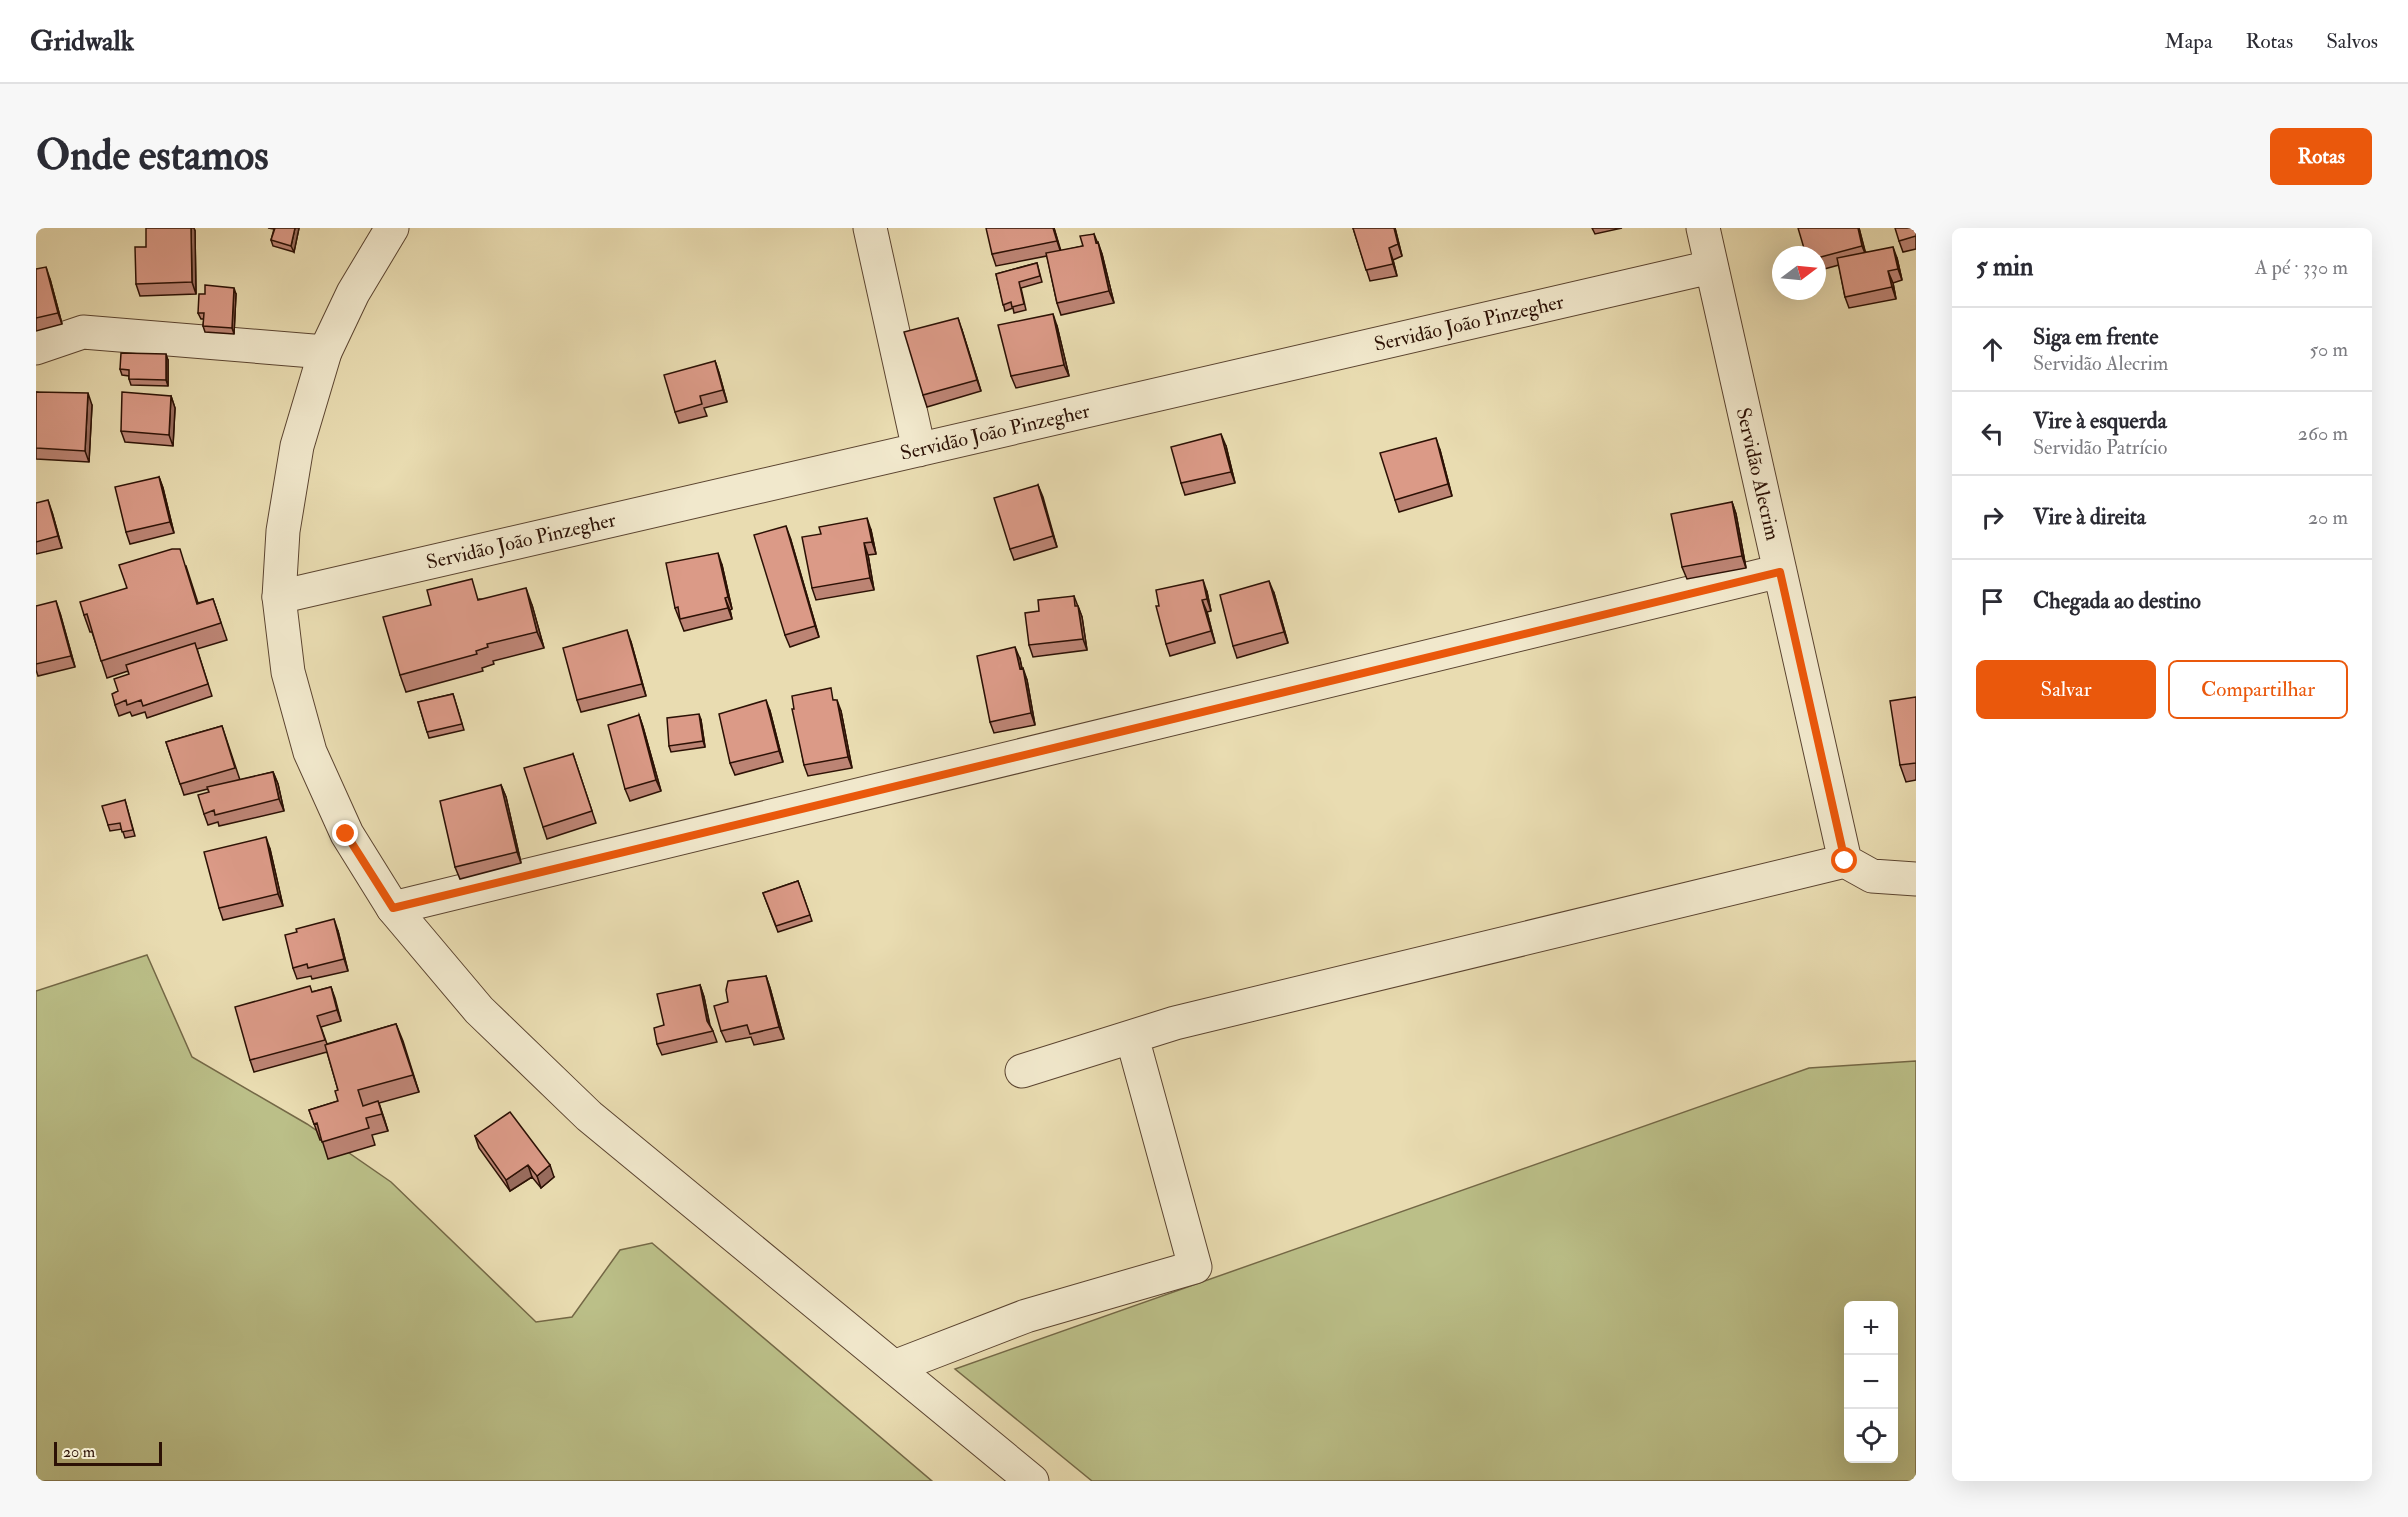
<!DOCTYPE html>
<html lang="pt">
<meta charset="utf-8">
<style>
body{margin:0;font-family:"IM FELL Double Pica",serif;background:#f7f7f7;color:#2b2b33}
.controls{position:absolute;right:18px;bottom:18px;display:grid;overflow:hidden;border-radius:9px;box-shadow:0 6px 24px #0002}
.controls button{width:54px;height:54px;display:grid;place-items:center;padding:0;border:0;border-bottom:2px solid #e1e1e2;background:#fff;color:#2b2b33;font:30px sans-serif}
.compass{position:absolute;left:1736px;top:18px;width:54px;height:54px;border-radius:50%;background:#fff;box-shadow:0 6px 24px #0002;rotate:74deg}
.scale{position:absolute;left:18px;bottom:15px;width:108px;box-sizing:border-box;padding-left:6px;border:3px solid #2c1105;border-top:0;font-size:16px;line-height:21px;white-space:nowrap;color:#2c1105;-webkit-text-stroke:4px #f1e8cc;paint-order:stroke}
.stop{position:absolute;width:18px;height:18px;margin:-14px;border:4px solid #ea580c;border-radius:50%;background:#fff}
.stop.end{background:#ea580c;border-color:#fff;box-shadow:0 2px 6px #0008}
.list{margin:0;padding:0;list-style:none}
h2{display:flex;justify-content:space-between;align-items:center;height:78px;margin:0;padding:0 24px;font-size:26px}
h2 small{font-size:20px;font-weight:400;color:#7c7c81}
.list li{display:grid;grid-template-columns:39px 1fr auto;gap:18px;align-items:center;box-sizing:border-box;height:84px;padding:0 24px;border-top:2px solid #e1e1e2}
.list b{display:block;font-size:22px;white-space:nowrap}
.list p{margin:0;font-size:20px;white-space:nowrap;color:#7c7c81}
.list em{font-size:20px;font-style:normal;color:#7c7c81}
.actions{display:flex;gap:12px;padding:18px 24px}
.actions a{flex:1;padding:14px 0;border:2px solid #ea580c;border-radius:9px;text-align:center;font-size:21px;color:#ea580c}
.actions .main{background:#ea580c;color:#fff}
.icon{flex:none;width:33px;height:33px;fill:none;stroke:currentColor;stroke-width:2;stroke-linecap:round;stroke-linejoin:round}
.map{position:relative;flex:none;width:1880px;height:1253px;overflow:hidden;border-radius:9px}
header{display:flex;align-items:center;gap:36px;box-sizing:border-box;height:84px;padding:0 30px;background:#fff;border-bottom:2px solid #e1e1e2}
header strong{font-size:28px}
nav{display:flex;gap:33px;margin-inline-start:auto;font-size:21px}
.intro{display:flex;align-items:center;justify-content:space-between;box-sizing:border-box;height:144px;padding:0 36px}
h1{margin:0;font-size:42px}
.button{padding:15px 27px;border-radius:9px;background:#ea580c;color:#fff;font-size:21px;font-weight:700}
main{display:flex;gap:36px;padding:0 36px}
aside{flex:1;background:#fff;border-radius:9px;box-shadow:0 6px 24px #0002}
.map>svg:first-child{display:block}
.green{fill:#bbbf88;stroke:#746846;stroke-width:1.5;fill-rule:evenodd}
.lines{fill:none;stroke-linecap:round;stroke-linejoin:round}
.minor-casing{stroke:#5b4430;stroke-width:35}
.tertiary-casing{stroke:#5b4430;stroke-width:35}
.minor{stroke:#f1e8cc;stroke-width:33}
.tertiary{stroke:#f1e8cc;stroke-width:33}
.wall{fill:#bc8474;stroke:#2c1105;stroke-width:1.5}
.shaded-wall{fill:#996c5e;stroke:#2c1105;stroke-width:1.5}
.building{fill:#db9a87;stroke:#2c1105;stroke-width:1.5}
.route{stroke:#ea580c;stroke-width:8}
.labels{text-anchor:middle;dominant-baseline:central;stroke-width:4.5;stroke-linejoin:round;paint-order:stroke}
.street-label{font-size:20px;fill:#2c1105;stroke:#f1e8cc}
</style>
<header>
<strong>Gridwalk</strong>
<nav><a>Mapa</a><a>Rotas</a><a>Salvos</a></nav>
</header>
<div class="intro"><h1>Onde estamos</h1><a class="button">Rotas</a></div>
<main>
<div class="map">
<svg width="1880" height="1253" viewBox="0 0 1880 1253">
<rect width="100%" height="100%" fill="#e9dcb1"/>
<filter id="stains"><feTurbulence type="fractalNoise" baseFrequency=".00333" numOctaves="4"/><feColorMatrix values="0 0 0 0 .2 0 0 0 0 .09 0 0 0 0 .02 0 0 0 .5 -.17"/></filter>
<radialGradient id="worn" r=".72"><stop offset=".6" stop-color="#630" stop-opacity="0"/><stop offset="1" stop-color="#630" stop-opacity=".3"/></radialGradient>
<path class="green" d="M111,727L156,829L271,896L355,954L500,1094L536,1089L584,1022L616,1015L896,1253H0V763Z
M1880,833V1253H1056L919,1141L1773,840ZM1812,1078H1858V1230H1812Z"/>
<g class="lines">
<defs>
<path id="minor" d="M834,0L883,222
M1667,0L1809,633
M0,120L47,104L289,124
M243,369L1675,39
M357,680L1744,343
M986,843L1139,795L1809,633L1836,648L1880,651
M858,1139L990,1088L1159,1039L1096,809"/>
<path id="tertiary" d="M356,0L317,65L289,124L261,218L247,303L243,369L252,444L274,524L311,606L357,680L443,782L553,888L996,1253"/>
</defs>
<use href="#minor" class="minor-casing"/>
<use href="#tertiary" class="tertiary-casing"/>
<use href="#minor" class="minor"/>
<use href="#tertiary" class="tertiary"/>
</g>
<path class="wall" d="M232,0H263L258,24L237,18L235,12L238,1Z
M1018,0L1025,23L1047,18L1058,6L1066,26L1078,75L1025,87L1021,75L1011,28L960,38L956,26Z
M1317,0H1359L1366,28L1357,32L1361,48L1334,53Z
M1556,0H1586L1559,6Z
M1823,0L1829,24L1861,30L1866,52L1857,55L1860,71L1813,80L1809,69L1803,37L1781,43V27Z
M1880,0V21L1867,24L1863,13Z
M159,3L160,66L104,68L100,56Z
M1001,35L1006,54L985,60L990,82L978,85L977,80L969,83L960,46Z
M0,41L14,51L26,96L0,103Z
M200,66L198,106L169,104L167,98L168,91H165L162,85Z
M1021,98L1033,148L980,160L975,148Z
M926,102L945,163L891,179L887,167Z
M132,132V158L95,157L93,151V148L86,147L84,141Z
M679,133L683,145L691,174L668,180L671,188L643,195L639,184Z
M0,164L56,177L53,234L0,231Z
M135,168L139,180L137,218L89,214L85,203Z
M1190,218L1199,255L1149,267L1145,255Z
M1404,222L1416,268L1363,284L1359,272Z
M123,249L127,260L138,305L94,316L90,304Z
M1002,257L1021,319L978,332L974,321Z
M1696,274L1700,286L1710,340L1651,351L1646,339Z
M0,275L16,284L26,320L0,326Z
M835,302L840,326L832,327L838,362L780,372L776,360Z
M754,309L783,409L754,419L749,407Z
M686,337L696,381L694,382L696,391L648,403L639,380Z
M150,338L162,375L177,371L191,412L161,421L176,468L111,490L109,484L96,488L94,484L83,488L79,477L82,463L93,446L92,443L71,450L56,404H54L48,387L91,360Z
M1171,364L1175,383L1171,384L1179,415L1134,428L1130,416Z
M1238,365L1252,415L1201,430L1197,418Z
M1038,368L1046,389L1051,422L997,429L993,417L1003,383Z
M443,371L496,377L508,420L457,433L458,436L446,440L447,443L370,464L364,447Z
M0,378L24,385L39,439L2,448L0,442Z
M595,414L610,468L545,484L541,472Z
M984,431L986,440L991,452L999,497L958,505L954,494Z
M417,466L428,502L393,510L382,474Z
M1880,469V552L1870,554L1864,537Z
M799,472L805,483L816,540L772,548L768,537L758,481Z
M734,483L747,534L699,547L694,535Z
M603,487L607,499L625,563L594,573L589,561Z
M665,492L669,519L635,524L633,518Z
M186,498L204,552L237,544L242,556L248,583L183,598L182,594L172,597L168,586L173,564L172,561L148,567L130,514Z
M537,526L560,595L511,611L507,599Z
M465,557L470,569L485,635L424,651L419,639Z
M89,572L99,608L89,610L86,601L74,603L72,597Z
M234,621L247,678L187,692L183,680Z
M762,653L776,693L742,704L727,665Z
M302,703L312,743L276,751L275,748L261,751L257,740Z
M730,748L734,760L748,811L718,817L715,809L690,814L685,803L692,774Z
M664,757L668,769L674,797L677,803L681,814L626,827L621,816L628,797Z
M295,759L305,793L285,799L291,816L360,796L383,864L343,875L352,903L336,907L339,917L292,931L286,912H284L273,882L302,873V862L291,824L218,844L214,832L276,764Z
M439,908L518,949L505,960L496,949L474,963L443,920Z"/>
<path class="shaded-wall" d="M155,0H158L159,3L160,66L156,54Z
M259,0H263L258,24L255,18Z
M1017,0H1018L1025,25L1021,13Z
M1358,0H1359L1366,28L1362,16Z
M1822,0H1823L1831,30L1826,18Z
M1062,14L1066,26L1078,75L1073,63Z
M1857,19L1861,30L1866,52L1862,41Z
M1353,20L1357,32L1361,48L1357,36Z
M10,39L14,51L26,96L22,85Z
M1852,43L1857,55L1860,71L1856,59Z
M198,60L200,66L198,106L196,100Z
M1017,86L1021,98L1033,148L1028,137Z
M922,90L926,102L945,163L941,152Z
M130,126L132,132V158L130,152Z
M679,133L683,145L691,174L687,162Z
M52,165L56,177L53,234L49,223Z
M135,168L139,180L137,218L133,207Z
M1185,206L1190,218L1199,255L1195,244Z
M1400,210L1404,222L1416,268L1412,256Z
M123,249L127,260L138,305L134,294Z
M1002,257L1007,269L1021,319L1017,308Z
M12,272L16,284L26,320L22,308Z
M1696,274L1700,286L1710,340L1706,328Z
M831,290L835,302L840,326L836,314Z
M750,298L754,309L783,409L779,398Z
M828,315L832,327L838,362L834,350Z
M682,325L686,337L696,381L692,369Z
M1167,352L1171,364L1175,383L1171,371Z
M1233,353L1238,365L1252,415L1248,404Z
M490,360L496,377L508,420L501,404Z
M689,370L694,382L696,391L692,380Z
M1166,372L1171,384L1179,415L1175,403Z
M20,373L24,385L39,439L35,428Z
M1042,378L1046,389L1051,422L1047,411Z
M591,402L595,414L610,468L606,456Z
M979,419L984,431L988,452L984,441Z
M987,440L991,452L999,497L995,485Z
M730,472L734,483L747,534L743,523Z
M801,472L805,483L816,540L812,529Z
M663,486L665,492L669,519L667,513Z
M603,487L607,499L625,563L620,552Z
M237,544L242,556L248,583L243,571Z
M465,557L470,569L485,635L481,624Z
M230,609L234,621L247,678L242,666Z
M298,691L302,703L312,743L308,731Z
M730,748L734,760L748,811L743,799Z
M664,757L668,769L675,804L671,793Z
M295,759L299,770L305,793L301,782Z
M360,796L367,813L383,864L377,847Z
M342,873L348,890L352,903L346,886Z
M492,937L496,949L474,963L470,952Z
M514,937L518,949L505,960L501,948Z"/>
<path class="building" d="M110,0H155L156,54L100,56L99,19H110Z
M239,0H259L255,18L235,12Z
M950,0H1017L1021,13L956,26Z
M1317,0H1358L1362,16L1353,20L1357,36L1330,42Z
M1762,0H1822L1826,18L1781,30V27H1770Z
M1859,0H1880V8L1863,13Z
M1058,6L1060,15L1062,14L1073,63L1021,75L1010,25L1047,18L1044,8Z
M1857,19L1862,41L1852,43L1856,59L1809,69L1801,30Z
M1001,35L1004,48L983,54L988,76L976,79L975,74L967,77L960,46Z
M10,39L22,85L0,90V41Z
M169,57L198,60L196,100L167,98L168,85H162L163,66H169Z
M1017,86L1028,137L975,148L962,97Z
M922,90L941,152L887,167L868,104Z
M85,125L130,126V152L93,151V142L84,141Z
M679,133L687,162L664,168L666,176L639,184L628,147Z
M0,164L52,165L49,223L0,220Z
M86,164L135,168L133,207L85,203Z
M1185,206L1195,244L1145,255L1135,219Z
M1400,210L1412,256L1359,272L1344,225Z
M123,249L134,294L90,304L79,259Z
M1002,257L1017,308L974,321L958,270Z
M12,272L22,308L0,314V275Z
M1696,274L1706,328L1646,339L1635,286Z
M831,290L836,314L828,315L834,350L776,360L766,309L785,306L783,299Z
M750,298L779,398L749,407L718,307Z
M136,321H144L161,376L177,371L185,395L65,433L51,386L48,387L44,374L91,360L83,337Z
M682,325L692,369L689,370L692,380L644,391L642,379L639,380L630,335Z
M436,351L442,372L490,360L501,404L451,416L452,419L440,423L441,426L364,447L347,389L395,377L391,362Z
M1167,352L1171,371L1166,372L1175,403L1130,416L1120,378H1123L1120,362Z
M1233,353L1248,404L1197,418L1184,367Z
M1038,368L1039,378H1042L1047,411L993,417L989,385L1003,383L1002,372Z
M20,373L35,428L0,436V378Z
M591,402L606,456L541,472L527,420Z
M159,415L172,456L107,478L105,472L91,477L90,472L79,477L76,466L82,463L78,451L93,446L90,437Z
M979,419L984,441L987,440L995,485L954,494L941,428Z
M795,460L797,472H801L812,529L768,537L756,481H758L756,468Z
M417,466L426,496L391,504L382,474Z
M1880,469V535L1864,537L1854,473Z
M730,472L743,523L694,535L683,486Z
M663,486L667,513L633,518L631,490Z
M603,487L620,552L589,561L572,497Z
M186,498L199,540L144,556L130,514Z
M537,526L556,583L507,599L488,540Z
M237,544L243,571L179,587L178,582L168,586L162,567L173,564L171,559Z
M465,557L481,624L419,639L404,573Z
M89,572L97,602L86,604L84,595L72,597L66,578Z
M230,609L242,666L183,680L168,624Z
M762,653L774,687L740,698L727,665Z
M298,691L308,731L272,740L271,736L257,740L249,707L261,704L260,701Z
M730,748L743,799L714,806L711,797L685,803L678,778L692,774L690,762L692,753Z
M664,757L671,793L677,803L621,816L618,800L628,797L621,766Z
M274,758L276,764L295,759L301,782L281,788L289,812L214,832L199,779Z
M360,796L377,847L322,862L327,878L342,873L346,886L330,890L333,900L286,914L281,895L278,896L273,882L302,873L299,863L302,862L289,817Z
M474,884L514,937L501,948L492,937L470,952L439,908Z"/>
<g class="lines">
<path class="route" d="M310,606L357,680L1744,344L1809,633"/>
</g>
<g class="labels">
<g class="street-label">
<text transform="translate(1433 95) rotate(-13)">Servidão João Pinzegher</text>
<text transform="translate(959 204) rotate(-13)">Servidão João Pinzegher</text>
<text transform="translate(1722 246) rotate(77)">Servidão Alecrim</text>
<text transform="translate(485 313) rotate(-13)">Servidão João Pinzegher</text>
</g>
</g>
<rect width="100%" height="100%" filter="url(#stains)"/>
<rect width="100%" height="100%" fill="url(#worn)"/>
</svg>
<div class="controls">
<button>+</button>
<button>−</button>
<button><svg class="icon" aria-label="locate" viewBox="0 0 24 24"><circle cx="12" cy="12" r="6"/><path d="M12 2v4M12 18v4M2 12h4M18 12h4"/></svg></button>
</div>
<svg class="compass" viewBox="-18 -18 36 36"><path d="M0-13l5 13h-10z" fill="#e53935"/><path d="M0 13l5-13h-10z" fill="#7c7c81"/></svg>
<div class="scale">20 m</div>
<div class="stop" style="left:1809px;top:633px"></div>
<div class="stop end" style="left:310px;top:606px"></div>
</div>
<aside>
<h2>5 min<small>A pé · 330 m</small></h2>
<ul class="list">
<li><svg class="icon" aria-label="ahead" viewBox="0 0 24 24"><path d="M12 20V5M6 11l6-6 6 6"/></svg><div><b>Siga em frente</b><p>Servidão Alecrim</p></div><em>50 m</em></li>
<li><svg class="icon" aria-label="left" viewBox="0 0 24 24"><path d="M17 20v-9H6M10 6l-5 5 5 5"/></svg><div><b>Vire à esquerda</b><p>Servidão Patrício</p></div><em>260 m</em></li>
<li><svg class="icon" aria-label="right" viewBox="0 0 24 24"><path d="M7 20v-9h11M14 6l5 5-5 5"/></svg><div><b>Vire à direita</b></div><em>20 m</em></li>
<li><svg class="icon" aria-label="arrive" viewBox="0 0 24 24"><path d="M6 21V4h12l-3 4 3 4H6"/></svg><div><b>Chegada ao destino</b></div></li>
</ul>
<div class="actions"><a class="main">Salvar</a><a>Compartilhar</a></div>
</aside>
</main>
